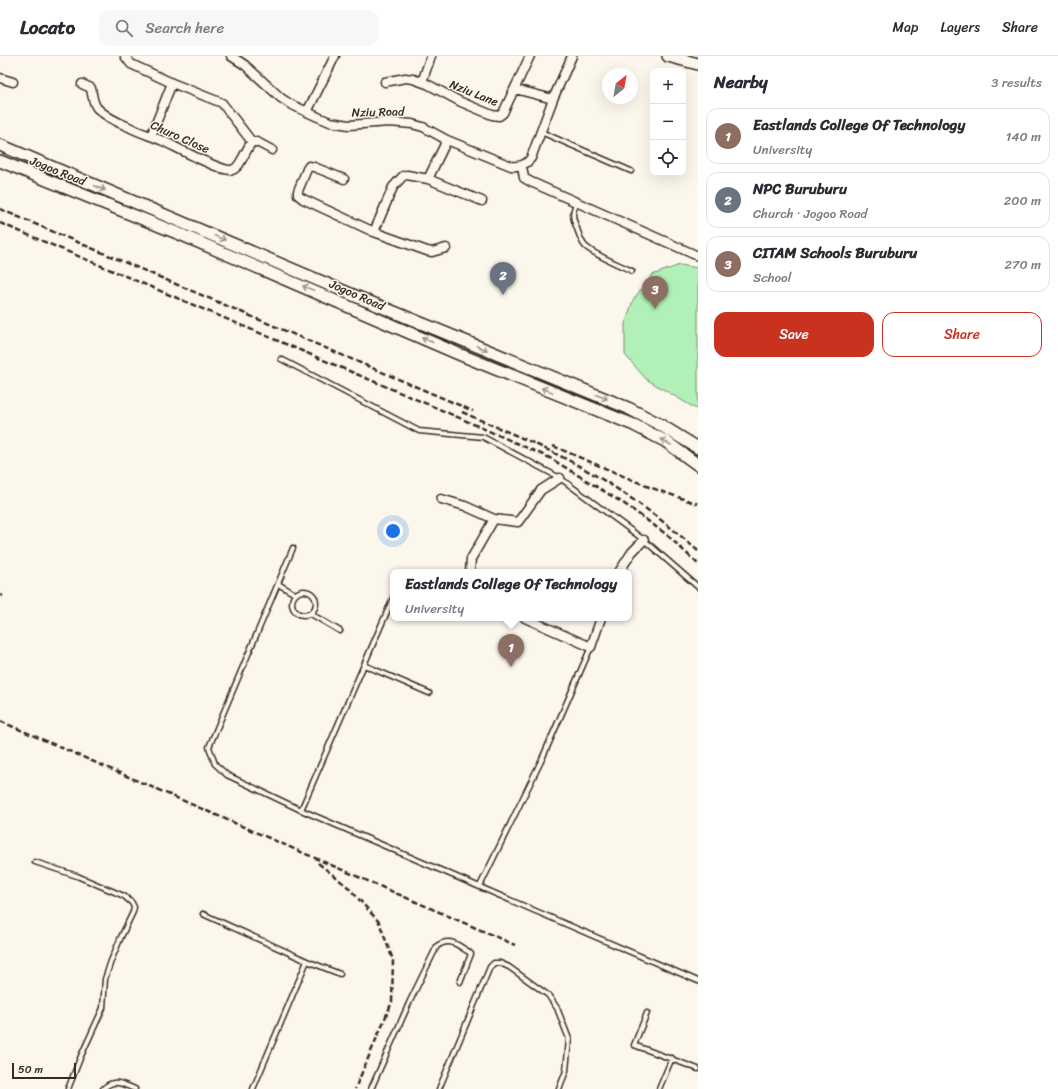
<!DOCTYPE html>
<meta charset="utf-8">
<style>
body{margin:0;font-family:Sriracha,sans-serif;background:#f7f7f7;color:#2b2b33}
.controls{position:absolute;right:12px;top:12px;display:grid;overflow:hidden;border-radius:8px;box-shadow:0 4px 16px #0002}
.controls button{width:36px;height:36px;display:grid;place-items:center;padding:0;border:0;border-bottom:1px solid #e1e1e2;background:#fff;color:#2b2b33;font:20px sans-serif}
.compass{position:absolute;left:602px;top:12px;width:36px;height:36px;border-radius:50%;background:#fff;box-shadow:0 4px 16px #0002;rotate:31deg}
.scale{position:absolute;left:12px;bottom:10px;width:64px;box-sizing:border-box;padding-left:4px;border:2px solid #3b2a1e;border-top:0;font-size:11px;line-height:14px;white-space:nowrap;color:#3b2a1e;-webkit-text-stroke:3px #fbf7ec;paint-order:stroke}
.you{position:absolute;left:393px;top:475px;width:14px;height:14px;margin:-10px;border:3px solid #fff;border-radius:50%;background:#1a73e8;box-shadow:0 0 0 6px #1a73e833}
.badge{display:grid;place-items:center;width:26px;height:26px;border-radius:50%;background:#c8321e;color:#fff;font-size:13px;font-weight:700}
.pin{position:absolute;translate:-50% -33px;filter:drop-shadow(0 1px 2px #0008)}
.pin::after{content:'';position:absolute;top:21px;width:14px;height:12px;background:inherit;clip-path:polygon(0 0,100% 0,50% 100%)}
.popup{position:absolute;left:390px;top:513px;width:242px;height:52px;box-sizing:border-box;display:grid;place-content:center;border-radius:8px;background:#fff;filter:drop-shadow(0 1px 3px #0005);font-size:13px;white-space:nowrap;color:#7c7c81}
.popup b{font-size:15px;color:#2b2b33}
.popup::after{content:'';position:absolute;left:50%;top:100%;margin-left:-8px;border:8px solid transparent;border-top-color:#fff}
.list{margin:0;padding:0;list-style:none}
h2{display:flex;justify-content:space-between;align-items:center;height:52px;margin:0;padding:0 16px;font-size:17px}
h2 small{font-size:13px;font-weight:400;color:#7c7c81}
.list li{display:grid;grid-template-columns:26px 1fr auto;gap:12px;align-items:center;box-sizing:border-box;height:56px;margin:0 8px 8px;padding:0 8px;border:1px solid #e1e1e2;border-radius:12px}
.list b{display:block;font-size:15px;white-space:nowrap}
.list p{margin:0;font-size:13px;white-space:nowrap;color:#7c7c81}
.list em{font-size:13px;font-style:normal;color:#7c7c81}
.actions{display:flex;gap:8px;padding:12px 16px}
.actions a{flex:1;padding:9px 0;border:1px solid #c8321e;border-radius:12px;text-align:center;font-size:14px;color:#c8321e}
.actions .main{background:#c8321e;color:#fff}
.icon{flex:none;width:22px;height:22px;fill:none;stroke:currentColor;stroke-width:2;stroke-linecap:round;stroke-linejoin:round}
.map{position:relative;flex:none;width:698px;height:1033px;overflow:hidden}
header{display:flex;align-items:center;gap:24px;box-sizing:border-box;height:56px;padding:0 20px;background:#fff;border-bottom:1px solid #e1e1e2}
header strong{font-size:19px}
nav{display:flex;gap:22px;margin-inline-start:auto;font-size:14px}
.search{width:280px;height:36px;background:#f7f7f7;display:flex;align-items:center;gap:10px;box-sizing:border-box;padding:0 14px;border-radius:12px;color:#7c7c81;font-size:15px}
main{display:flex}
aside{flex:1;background:#fff}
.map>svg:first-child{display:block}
.green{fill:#b1f0b7;stroke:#768d6a}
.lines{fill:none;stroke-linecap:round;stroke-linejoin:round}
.lane-casing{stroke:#3b2a1e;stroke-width:7}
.street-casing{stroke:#3b2a1e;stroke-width:11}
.secondary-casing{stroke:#3b2a1e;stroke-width:14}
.lane{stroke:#fbf7ec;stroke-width:4}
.street{stroke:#fbf7ec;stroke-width:8}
.secondary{stroke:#fbf7ec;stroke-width:11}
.rail{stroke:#3b2a1e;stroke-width:2.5;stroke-dasharray:6 3;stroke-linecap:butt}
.oneway{stroke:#9b9085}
.labels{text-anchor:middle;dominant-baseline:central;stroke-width:3;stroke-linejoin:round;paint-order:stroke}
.street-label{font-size:12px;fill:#3b2a1e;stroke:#fbf7ec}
</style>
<header>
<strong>Locato</strong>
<div class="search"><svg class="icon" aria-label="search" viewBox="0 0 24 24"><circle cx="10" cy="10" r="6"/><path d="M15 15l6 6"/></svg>Search here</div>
<nav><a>Map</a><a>Layers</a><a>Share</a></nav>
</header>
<main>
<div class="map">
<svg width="698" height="1033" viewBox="0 0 698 1033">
<rect width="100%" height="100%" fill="#fbf7ec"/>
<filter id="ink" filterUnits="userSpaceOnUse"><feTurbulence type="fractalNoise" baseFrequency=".025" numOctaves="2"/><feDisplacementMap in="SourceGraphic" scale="8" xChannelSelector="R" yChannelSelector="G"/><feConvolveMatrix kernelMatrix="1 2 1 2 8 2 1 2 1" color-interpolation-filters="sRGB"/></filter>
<g filter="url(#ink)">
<path class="green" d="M680,209L698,212V354L646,323L625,299V268L633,244L652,219Z"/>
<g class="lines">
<defs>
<path id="lane" d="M541,76L631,115
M577,146C572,156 572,160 576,170C579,177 580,184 585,190C594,199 620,209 632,215
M281,303L419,375L483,381L560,422L644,484L698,531
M293,492L209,691L215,708L227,719L301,754L698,925
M278,528L295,538
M292 547a12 12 0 1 1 24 0a12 12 0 1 1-24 0Z
M311,558L340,575
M364,609L429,637
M301,754L393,542
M35,806L77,820L124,840L132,847L134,851L133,856L121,881L111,905L105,923L103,952L81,1000L68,1033
M480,830L542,703L591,591
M203,858L307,905L340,918
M647,957L634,989L698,1013
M103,1033C114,1022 122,1028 135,1033
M253,1033L307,905
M371,1033L410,945L437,890C450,881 457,889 469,896L471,898L460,926
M439,1033L490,911L494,907H500L509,911L548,939L557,952L569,983L566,1015L559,1033
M659,1033L672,1002"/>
<path id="street" d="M125,0L131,8L172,27L151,80
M231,0L245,9L281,42L290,48L318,61L330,66L349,69L389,66L412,68L423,71L447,84L511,110C520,111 526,109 531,102L553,43L572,0
M0,22L13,26
M385,26L405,22L413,23L427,28L461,46L492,59L499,60L503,57L530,0
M422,26L431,0
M172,27L222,47L252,86
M82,28L91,32C92,39 93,47 97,52C105,60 119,67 129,71C140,77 152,80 163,85C176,91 220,115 231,114C240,114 246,92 252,86H257L272,94
M515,33L553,43
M307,56L335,0
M522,110L524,122L531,126L698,200
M344,123L314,111L309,110L307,113L298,135V139L303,143L374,176L427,195L432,196L446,192
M428,123L447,84
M374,176L393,131L403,120L407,119L428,123L482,145
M441,443L465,450L494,463L518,466L541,434L560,422
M470,516L471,503L494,463
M619,516L632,496L644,484
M525,562L591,591L601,562"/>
<path id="secondary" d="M668,0L698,8
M0,89L360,242L628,352L659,368L698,392
M0,105L182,179L461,299L634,369L665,385L698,409"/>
</defs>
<use href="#lane" class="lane-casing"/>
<use href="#street" class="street-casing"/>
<use href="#secondary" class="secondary-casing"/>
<use href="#lane" class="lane"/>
<use href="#street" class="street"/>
<use href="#secondary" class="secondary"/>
<path class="rail" d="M0,153L473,355
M0,167L446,356L550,402L623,447L666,478L698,508
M462,356C493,370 524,382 554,397C604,421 657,458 698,495
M553,390L649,431L698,448
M0,539L3,540
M0,665L515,889
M318,807L348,831L379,866L393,904L392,946L355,1033"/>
</g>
<defs><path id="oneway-shaft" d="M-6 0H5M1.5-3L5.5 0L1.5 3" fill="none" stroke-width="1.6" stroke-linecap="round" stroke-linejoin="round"/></defs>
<g class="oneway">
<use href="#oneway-shaft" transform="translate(100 132) rotate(23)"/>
<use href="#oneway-shaft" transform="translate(220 182) rotate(22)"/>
<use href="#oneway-shaft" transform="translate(308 232) rotate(-158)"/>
<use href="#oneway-shaft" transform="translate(427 284) rotate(-157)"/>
<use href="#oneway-shaft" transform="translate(482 292) rotate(23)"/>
<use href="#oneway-shaft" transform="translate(547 334) rotate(-159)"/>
<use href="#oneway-shaft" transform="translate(602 341) rotate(22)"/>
<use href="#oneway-shaft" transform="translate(666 386) rotate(-149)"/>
</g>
</g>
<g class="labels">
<g class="street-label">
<text transform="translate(474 37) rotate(22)">Nziu Lane</text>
<text transform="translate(378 56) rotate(-1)">Nziu Road</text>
<text transform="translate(180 81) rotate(24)">Churo Close</text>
<text transform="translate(58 115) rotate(22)">Jogoo Road</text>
<text transform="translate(357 239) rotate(24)">Jogoo Road</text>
</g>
</g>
</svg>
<div class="controls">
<button>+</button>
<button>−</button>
<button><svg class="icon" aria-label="locate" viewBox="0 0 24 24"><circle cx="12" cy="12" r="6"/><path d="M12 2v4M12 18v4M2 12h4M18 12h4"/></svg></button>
</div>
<svg class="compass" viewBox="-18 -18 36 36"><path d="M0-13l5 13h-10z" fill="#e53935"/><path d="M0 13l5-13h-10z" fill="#7c7c81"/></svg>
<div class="scale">50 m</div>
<div class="you"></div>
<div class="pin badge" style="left:511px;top:611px;background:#8d6e63">1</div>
<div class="popup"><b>Eastlands College Of Technology</b>University</div>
<div class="pin badge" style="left:503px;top:239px;background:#6b7280">2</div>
<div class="pin badge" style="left:655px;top:253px;background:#8d6e63">3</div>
</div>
<aside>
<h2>Nearby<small>3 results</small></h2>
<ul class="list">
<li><span class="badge" style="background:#8d6e63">1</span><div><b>Eastlands College Of Technology</b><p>University</p></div><em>140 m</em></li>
<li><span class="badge" style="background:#6b7280">2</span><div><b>NPC Buruburu</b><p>Church · Jogoo Road</p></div><em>200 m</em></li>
<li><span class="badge" style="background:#8d6e63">3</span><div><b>CITAM Schools Buruburu</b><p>School</p></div><em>270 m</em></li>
</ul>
<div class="actions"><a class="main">Save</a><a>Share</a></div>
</aside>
</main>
